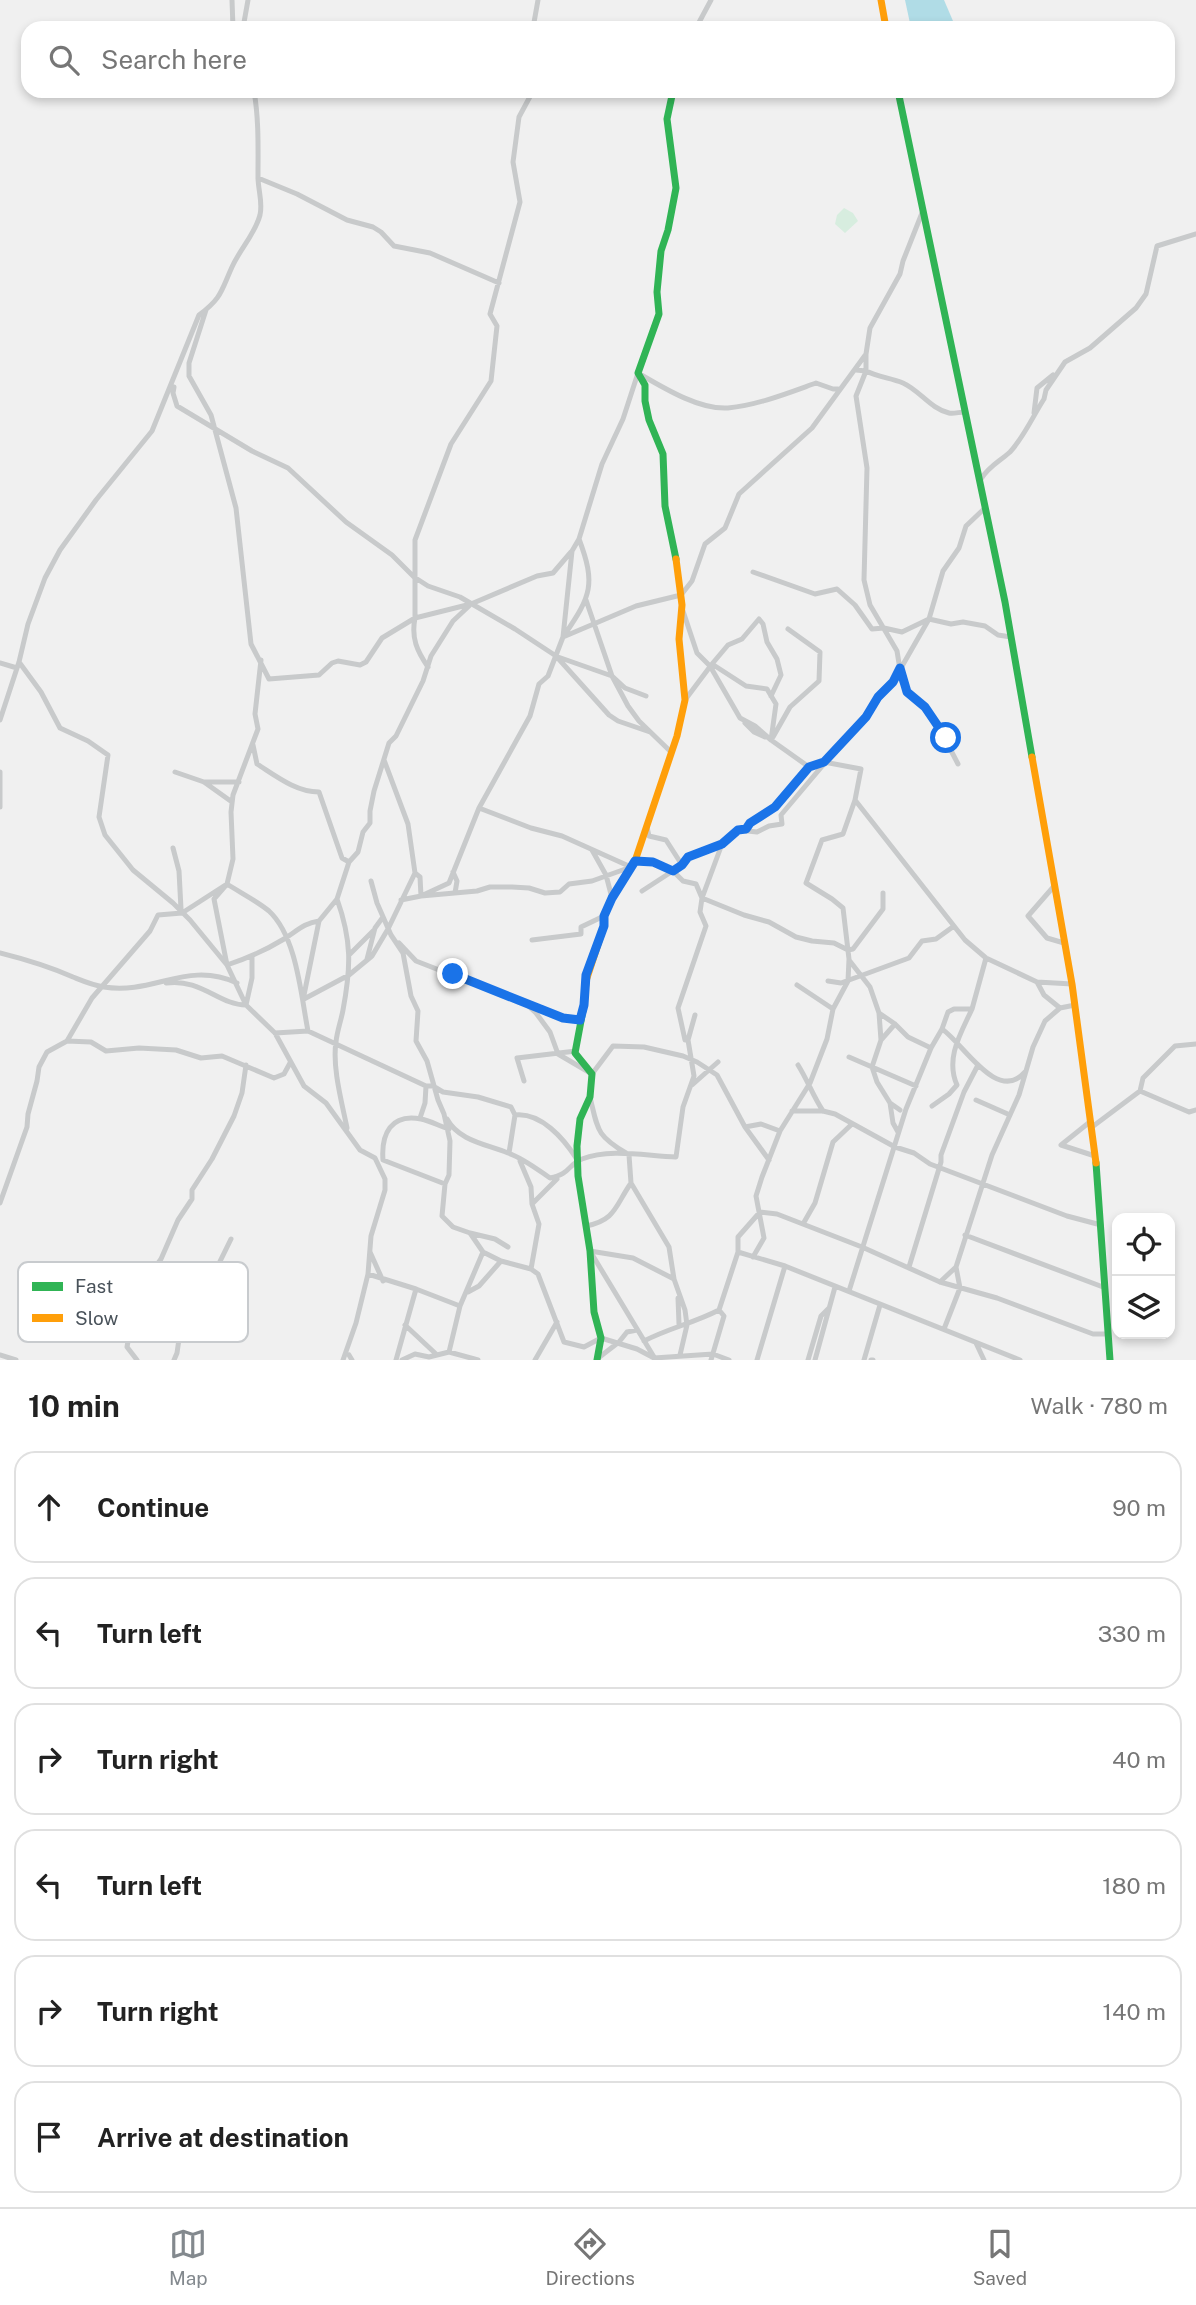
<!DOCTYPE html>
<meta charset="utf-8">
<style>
body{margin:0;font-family:"Public Sans",sans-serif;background:#f6f6f6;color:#222}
.controls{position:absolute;right:21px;bottom:21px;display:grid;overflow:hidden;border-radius:14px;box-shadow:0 4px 10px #0003}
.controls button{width:63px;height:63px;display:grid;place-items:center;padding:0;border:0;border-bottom:2px solid #e0e0e0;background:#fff;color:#222;font:35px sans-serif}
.stop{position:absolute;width:21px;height:21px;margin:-16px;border:5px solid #1a73e8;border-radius:50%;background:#fff}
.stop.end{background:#1a73e8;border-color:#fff;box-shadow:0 2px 7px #0008}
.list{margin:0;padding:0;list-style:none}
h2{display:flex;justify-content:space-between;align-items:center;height:91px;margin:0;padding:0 28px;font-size:30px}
h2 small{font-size:23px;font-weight:400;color:#767676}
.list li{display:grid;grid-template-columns:46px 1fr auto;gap:21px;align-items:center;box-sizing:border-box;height:112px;margin:0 14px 14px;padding:0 14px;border:2px solid #e0e0e0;border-radius:21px}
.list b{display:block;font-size:26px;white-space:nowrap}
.list em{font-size:23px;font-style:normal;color:#767676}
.icon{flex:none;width:38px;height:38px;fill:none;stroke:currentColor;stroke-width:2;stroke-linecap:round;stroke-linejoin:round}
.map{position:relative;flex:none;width:1196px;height:1360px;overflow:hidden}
.search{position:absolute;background:#fff;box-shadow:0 4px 10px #0003;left:21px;right:21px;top:21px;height:77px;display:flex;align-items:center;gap:18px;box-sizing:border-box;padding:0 24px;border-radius:21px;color:#767676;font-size:26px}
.sheet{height:847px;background:#fff}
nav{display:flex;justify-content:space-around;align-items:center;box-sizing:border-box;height:98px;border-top:2px solid #e0e0e0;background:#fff;font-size:19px;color:#767676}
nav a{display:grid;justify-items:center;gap:4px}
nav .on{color:#83898e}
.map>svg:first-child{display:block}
.green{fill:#d7eddf}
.water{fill:#b0dce6}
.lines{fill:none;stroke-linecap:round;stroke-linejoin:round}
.street{stroke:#c8cacb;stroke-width:5}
.fast{stroke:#30b455;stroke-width:7}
.slow{stroke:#ff9f0a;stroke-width:7}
.route{stroke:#1a73e8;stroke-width:9}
.key{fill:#fff;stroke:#c8cbce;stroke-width:2}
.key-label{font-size:19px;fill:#49525a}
</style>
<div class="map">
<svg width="1196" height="1360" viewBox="0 0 1196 1360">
<rect width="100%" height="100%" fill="#f0f0f0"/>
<path class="green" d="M844,208L853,213L858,221L845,233L835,224L837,215Z"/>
<path class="water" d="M905,0H944L956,28H911Z"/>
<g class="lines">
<path class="street" d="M232,0L233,28
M243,28L248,0
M533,28L538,0
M696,28L711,0
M258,178L297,194L347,220L373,227L381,232L394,246L430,253L499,283
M922,213L903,261L900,274L870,328L866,354V371C878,377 891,378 903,383C919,390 931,409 949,413C953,414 960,412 965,412
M206,310L189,363V376L211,415L236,508L251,644L269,679L319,675L332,663L338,661L360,665L366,662L382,638L415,618L471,604L537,576L553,573L571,552
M856,370L866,371L856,396L867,468L864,580L870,605L897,651L902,682L907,692L919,700L934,718L958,764
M174,387L173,393L177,406L252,451L288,468L346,522L392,555L414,577L428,586L460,597L515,629L556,656L609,715L618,721L650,732
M1034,413L1037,388L1053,375
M981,479C989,466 999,462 1010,452C1024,437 1033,416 1044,399L1046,390L1065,362L1090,348L1136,308L1146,294L1157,246L1196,234
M753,572L815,594L837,589L855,605L872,629L884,628L902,632L929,619L951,624L963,622L985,626L998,635L1011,637
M586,600L612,676L628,706L639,721L671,752
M683,611L697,653L710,666L740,718L755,726L771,740
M565,634C591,596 596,584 579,539
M563,637L636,606L681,595L692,581L705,544L725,528L739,494L812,428L866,354
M558,657L612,676L625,688L646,696
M19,662L41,692L60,728L88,741L108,755L99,817L105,835L133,870L173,903L190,920L227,965L246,1005L275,1033L304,1086L326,1103L360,1150L375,1158L385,1179V1190L371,1236L368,1274L356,1323L343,1360
M0,663L17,668
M712,664L728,645L742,639L759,619L763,624L767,642L777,659L781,675L771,696
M428,667C417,651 411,638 415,618V540L451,444L491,381L497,326L490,314L520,202L513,162L519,117L533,91
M685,700L712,664L746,686L767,689L776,704L771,740L809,767L824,762L861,769L855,800L965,940L986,958L1037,982L1072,984
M0,720L19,662L28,624L45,578L60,550L96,500L152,431L199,315C222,298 221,291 232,267C240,249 255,234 260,215C263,202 258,190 258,177C258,148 259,120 254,91
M745,723L754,732L765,737
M773,737L790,707L819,681L820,652L788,629
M253,745L257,764C276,776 296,792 319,792L342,858L349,862
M384,760L408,824L415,873
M0,772V807
M175,772L204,782L232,802
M204,782H239
M479,808L531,828L562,836L631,867
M647,827L649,836L666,840L682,865
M746,829L750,823L775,807L809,767
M722,844L702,898L744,915L769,922L796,937L812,941L834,943L848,950L853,949L883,909V893
M173,848L179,871L181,909
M592,850L606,875L612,898
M635,861L653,862L673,871L683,881L696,884L702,898L700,912L706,926L678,1008L685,1040H688
M453,872L457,881L455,893
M371,881L377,903L391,935L403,953L411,996L418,1011L416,1041L427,1061L438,1100L444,1114L450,1141L449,1175L445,1184L442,1216L453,1227L470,1233L483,1252L501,1261L531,1269L538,1274L564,1342L584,1347L601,1338L637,1349L654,1358L713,1354L729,1360
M1055,885L1028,916L1047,938L1064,943
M642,891L682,865L688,857L722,844L738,830L757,832L769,826L782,824L781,815L893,682L929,619L943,571L959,548L966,526L985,508
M337,899C352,941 351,967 343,1010C341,1021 337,1031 336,1042C332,1067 342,1103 347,1128
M401,900L421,896L477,891L490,887H512L529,888L545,893L560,892L569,884L592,881L631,867
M319,921C304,923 297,931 284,939C266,950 248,958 227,965L214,899L227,884C241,893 257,901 269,911C297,937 301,996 308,1031L426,1086H433L443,1092L478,1097L511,1107L515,1115L509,1153
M532,940L581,934V927L604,916
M399,943L416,961L563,1018L580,1020
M0,953C24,959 50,967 73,977C83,981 92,985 104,987C154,995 187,960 237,983
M349,955L373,931
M367,959L375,928L383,917
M849,960L870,987L879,1013L895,1024L908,1037L931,1048
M828,981L841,983L909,958L922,941L936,939L954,926
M1037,982L1044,995L1060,1008
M166,983C201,978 219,1005 246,1005L252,978V957
M797,985L833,1009
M304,995L319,921L337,899L349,862L358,852L363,832L370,823V811L374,791L389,743L396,736L423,681L431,656L453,621L469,606
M304,999L349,975L372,956L388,929L415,873L420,877L421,896L449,883L479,808L530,716L539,684L548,676L563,637L572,551L579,539L602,464L623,419L638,373C662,387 699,410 728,408C758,405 788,393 816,383L833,389H838
M523,1001L536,1013L550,1032L558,1054L592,1074L613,1046L644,1047L683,1056L697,1062L717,1075L745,1127L761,1124L780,1131
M879,1013L881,1040L872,1067L877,1082L890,1103L893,1123L898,1132
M942,1029C963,1043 997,1104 1025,1072
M275,1033L308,1031
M881,1040L895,1024
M67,1041L91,1042L106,1051L139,1048L176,1050L201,1058L222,1056L274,1078L284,1074L290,1063
M849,1057L916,1086
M798,1065C808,1081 813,1096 823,1111
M524,1081L517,1058L576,1051
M692,1085L718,1062
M1140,1091L1189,1112L1196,1110
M590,1097C598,1130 596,1135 626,1153
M976,1100L1010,1115
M890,1103L900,1110
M932,1106L949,1094L957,1085C945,1058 961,1033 972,1009
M792,1111H823L835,1114L895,1147L914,1153L930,1164L1067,1216L1101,1225
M515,1115C541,1112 564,1139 576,1158
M420,1118L425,1103L426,1086
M447,1119C459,1141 486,1144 508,1153C523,1158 537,1169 550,1178C571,1174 567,1165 582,1159C610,1148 646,1156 676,1157L683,1107L694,1076L688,1040L695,1015
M745,1127L769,1160
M1092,1127L1140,1091L1143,1078L1175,1046L1196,1044
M1061,1145L1091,1121
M1061,1145L1095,1156
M629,1155L631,1183L669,1247L674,1279
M520,1161L531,1187L532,1204
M445,1184L383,1160C381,1134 391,1113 421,1119C431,1121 439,1126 449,1129
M0,1203L27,1127L28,1114L37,1081L39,1067L47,1052L67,1041L92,998L150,931L158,915L182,913L227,884L233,859L231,812L233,795L258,729L255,714L261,660
M803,1224L815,1203L833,1142L852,1124
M586,1226C616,1220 615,1206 631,1183
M470,1233L495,1239L508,1247
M965,1235L1103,1287
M370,1252L383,1281
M738,1252V1237L760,1212L777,1214L862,1247L940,1282L997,1298L1093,1334H1108
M753,1257L764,1238L756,1196L762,1177L780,1131L810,1083L827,1039L833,1009L848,981L849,959L843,908L832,899L806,883L822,840L843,834L855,800
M909,1267L941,1162V1155L964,1092L978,1065
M531,1269L539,1224L532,1204L557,1179
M368,1274L416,1289L460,1306
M940,1282L956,1267L992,1155L1019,1095L1033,1047L1045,1021L1060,1008L1075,1005
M849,1291L906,1109L931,1048L942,1029L948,1012L954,1009H972L986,958
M468,1292L479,1286L501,1261
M678,1298L679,1324
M405,1325L436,1354
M944,1329L960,1288L956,1267
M644,1341C669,1328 694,1323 719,1310L738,1252L785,1266L1020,1360
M976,1343L984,1360
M449,1352L460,1306L483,1252
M0,1355L16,1360
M349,1355L352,1360
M654,1357L590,1251L633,1258L674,1279L685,1310L687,1325L680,1355
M597,1359L619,1342L627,1332L637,1330
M137,1360L127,1347L130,1330L136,1317L146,1280L161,1259L178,1220L192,1199V1190L212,1159L234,1116L242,1093L246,1065
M174,1360L177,1353L180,1332L205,1292L231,1239
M396,1360L416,1289
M402,1360L415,1354L429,1357L449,1352L478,1360
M535,1360L557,1322
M711,1360L724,1316L719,1310
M757,1360L785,1266
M808,1360L821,1316L829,1308
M815,1360L835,1287
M864,1360L880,1305
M871,1360H873"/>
<path class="fast" d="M673,91L667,119L676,188L668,230L661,251L657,292L659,314L638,373L645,385V401L649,420L663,454L665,506L676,559
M898,91L1005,602L1032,757
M586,981L584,1005L575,1053L592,1074L590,1097L580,1119L577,1146L578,1176L590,1251L594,1312L601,1338L597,1360
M1096,1163L1110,1360"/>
<path class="slow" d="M881,0L886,28
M1032,757L1072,984L1096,1163
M586,981L604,926V916L612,898L635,861L677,736L685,700L679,639L682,605L676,559"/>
</g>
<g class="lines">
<path class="route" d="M453,974L563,1018L580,1020L584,1005L586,975L604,926V916L612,898L635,861L653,862L673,871L682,865L688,857L722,844L738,830L746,829L750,823L775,807L809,767L824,762L866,717L878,697L893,682L900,668L907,692L925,707L946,738"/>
</g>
<rect x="18" y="1262" width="230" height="80" rx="10" class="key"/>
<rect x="32" y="1282" width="31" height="9" fill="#30b455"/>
<rect x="32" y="1314" width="31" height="8" fill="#ff9f0a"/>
<g class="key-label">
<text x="75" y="1293">Fast</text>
<text x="75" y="1325">Slow</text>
</g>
</svg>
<div class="controls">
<button><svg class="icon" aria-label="locate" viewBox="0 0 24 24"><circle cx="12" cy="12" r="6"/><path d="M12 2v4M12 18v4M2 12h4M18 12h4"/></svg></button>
<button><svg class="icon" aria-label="layers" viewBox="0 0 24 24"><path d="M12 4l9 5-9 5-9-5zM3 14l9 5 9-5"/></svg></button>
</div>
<div class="stop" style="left:946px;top:738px"></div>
<div class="stop end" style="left:453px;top:974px"></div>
<div class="search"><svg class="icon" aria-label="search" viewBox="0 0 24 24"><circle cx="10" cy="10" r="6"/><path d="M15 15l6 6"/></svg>Search here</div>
</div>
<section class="sheet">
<h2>10 min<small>Walk · 780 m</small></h2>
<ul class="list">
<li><svg class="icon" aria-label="ahead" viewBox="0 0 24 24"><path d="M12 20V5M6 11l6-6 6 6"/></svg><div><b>Continue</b></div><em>90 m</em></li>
<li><svg class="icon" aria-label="left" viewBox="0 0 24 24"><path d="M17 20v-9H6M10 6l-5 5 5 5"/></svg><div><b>Turn left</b></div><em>330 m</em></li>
<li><svg class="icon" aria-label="right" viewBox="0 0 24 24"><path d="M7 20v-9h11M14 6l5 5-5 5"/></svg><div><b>Turn right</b></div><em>40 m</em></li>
<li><svg class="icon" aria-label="left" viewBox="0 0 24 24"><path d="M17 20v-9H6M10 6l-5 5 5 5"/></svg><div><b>Turn left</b></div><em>180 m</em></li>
<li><svg class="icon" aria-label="right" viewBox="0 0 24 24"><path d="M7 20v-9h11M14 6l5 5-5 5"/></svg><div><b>Turn right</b></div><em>140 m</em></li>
<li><svg class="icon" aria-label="arrive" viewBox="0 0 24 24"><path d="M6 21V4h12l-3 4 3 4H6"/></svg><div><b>Arrive at destination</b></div></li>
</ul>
</section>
<nav>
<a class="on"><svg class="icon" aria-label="map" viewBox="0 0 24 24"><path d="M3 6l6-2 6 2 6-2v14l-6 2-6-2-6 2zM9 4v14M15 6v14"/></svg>Map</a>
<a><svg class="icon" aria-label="directions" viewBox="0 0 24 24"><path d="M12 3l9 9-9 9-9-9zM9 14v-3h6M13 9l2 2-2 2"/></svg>Directions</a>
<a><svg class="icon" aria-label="saved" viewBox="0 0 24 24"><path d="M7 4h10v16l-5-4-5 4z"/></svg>Saved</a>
</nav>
